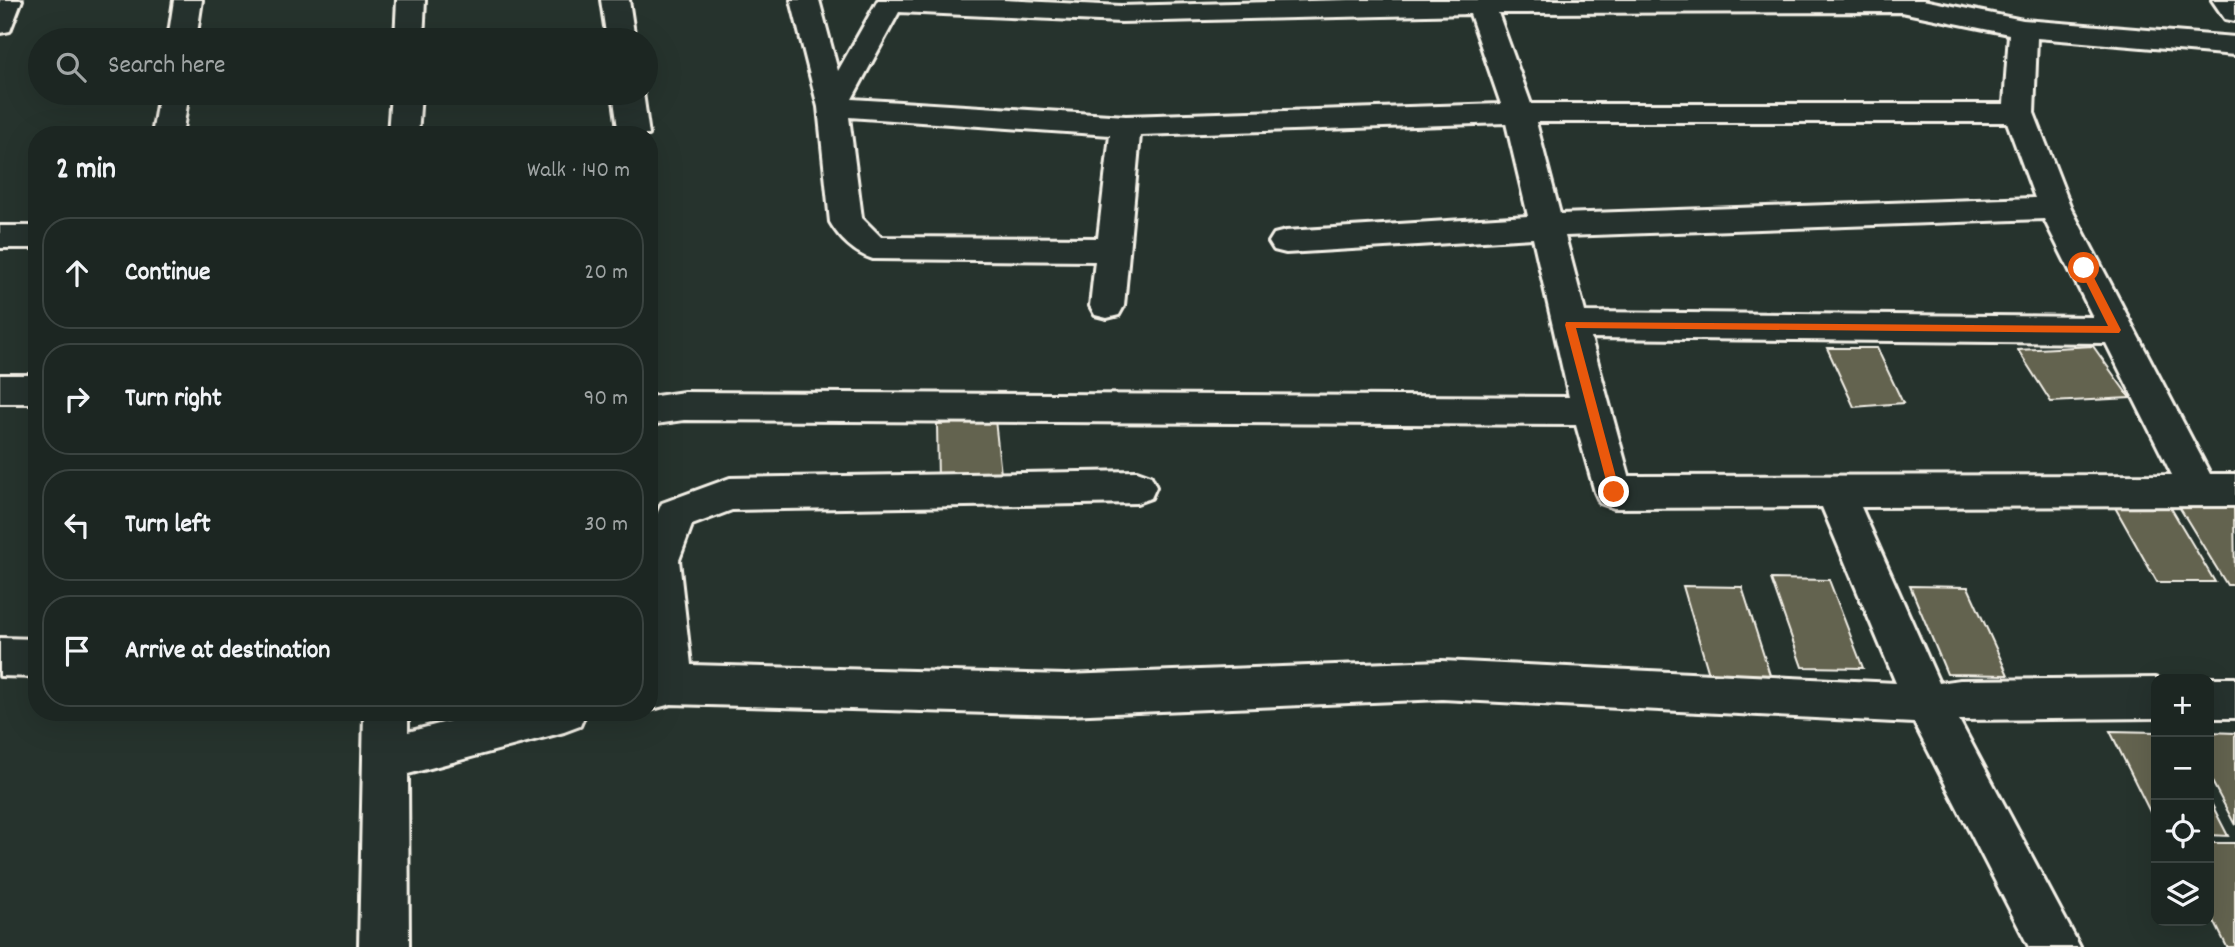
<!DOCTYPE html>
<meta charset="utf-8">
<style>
body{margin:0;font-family:Dekko,sans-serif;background:#252e2a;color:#f1f3f6}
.controls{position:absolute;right:21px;bottom:21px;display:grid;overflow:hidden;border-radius:14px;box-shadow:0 7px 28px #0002}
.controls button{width:63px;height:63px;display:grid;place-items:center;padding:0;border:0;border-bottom:2px solid #3a4340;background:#1c2622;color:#f1f3f6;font:35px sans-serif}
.stop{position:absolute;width:21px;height:21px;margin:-16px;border:5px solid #ea580c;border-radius:50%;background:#fff}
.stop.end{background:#ea580c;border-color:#fff;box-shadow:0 2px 7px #0008}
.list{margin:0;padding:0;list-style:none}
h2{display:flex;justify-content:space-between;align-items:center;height:91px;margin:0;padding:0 28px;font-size:30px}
h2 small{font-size:23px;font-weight:400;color:#a0a5a5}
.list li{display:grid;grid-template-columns:46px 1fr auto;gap:21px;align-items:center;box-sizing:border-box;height:112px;margin:0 14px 14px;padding:0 14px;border:2px solid #3a4340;border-radius:28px}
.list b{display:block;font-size:26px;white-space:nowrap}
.list em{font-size:23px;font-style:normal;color:#a0a5a5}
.icon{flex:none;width:38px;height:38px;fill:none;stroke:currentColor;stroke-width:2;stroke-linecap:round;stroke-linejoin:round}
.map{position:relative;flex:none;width:2235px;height:947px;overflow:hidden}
.search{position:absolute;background:#1c2622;box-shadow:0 7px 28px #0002;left:28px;top:28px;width:630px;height:77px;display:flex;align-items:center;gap:18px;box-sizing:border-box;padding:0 24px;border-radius:38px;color:#a0a5a5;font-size:26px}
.panel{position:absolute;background:#1c2622;box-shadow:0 7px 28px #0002;left:28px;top:126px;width:630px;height:595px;border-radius:28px}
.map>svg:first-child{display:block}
.building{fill:#64634f;stroke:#f4f1e8;stroke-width:2}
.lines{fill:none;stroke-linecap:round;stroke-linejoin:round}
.minor-casing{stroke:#f4f1e8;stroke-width:6}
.minor{fill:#26332d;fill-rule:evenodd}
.route{fill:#ea580c}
</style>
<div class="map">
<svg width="2235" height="947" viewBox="0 0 2235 947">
<rect width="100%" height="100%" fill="#26332d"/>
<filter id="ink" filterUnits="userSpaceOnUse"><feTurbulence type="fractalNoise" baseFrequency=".0143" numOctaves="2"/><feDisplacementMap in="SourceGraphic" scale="14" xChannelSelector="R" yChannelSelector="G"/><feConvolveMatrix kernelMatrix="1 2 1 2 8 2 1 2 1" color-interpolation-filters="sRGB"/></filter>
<g filter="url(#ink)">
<path class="building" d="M2093,346L2130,398L2051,402L2018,350Z
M1827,348H1877L1903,403L1854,407Z
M995,420L1001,474L938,481L937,424Z
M2112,502L2168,503L2215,582H2157Z
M2178,505L2234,506L2235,585H2227Z
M1771,579L1829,580L1863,668L1802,667Z
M1683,586L1742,587L1770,675L1709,674Z
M1910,586L1968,587L2008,675L1947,674Z
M2110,731L2156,732V824Z
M2209,732L2235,733V825L2209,776Z
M2209,799L2228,836L2209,835Z
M2209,843H2235V947H2227L2209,911Z"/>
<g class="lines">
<defs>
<path id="minor" d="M0,0H22L10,31L0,33Z
M174,0H202L196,40H168Z
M397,0H425L423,40H395Z
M601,0H629L635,40H607Z
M791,0H819L838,71L878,0H1003L1121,6L1349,0H1923L2023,20L2235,37V55L2037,38L2034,113L2071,208L2210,474H2235V506L1861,507L1939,683L1960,680L2156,678L2159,679H2156V718L1959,720L2080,947H2029L1914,723L1442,699L1066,715L671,704L649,710V532L662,503L730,478L1137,471L1151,476L1156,487L1151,498L1137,503L732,510L692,525L679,560L691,665L1066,675L1442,661L1896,683L1822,507L1614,508L1600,503L1595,492L1576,425L684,420L649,425V397L684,392L1569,397L1533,238L1286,253L1274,250L1269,242L1274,234L1286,231L1528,216L1506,123L1140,135L1124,306L1119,315L1107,318L1095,315L1090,306L1095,261L873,259C855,254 839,238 830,222L818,107ZM899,12L1121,22L1470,14L1501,104L1126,116L852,99ZM1901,12L2009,34L2004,104H1531L1498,13ZM849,117L1110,135L1098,238L881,237L862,218ZM1536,122H2007L2035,198L1560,214ZM2044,219L2093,317L1585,312L1565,236ZM1591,338L2106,343L2172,475L1629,476Z
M2212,0H2235V21L2225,19Z
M159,93H189L182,135H152Z
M391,93H421L418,135H388Z
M613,93H643L649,135H619Z
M0,226H37V248H0Z
M0,375H37V403H0Z
M0,638L37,639V677L0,676Z
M2209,678H2235V718H2209V679H2206Z
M364,712H408V732L485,712H586L580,726L564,732L408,774L409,947H359Z"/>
</defs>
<use href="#minor" class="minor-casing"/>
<use href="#minor" class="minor"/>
</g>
</g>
<path class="route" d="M2080,266L2089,268L2121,330L2119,333L1576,328L1620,492L1614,497L1609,492L1565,325L1566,322L2108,326L2079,268Z"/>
</svg>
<div class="controls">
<button>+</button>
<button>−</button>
<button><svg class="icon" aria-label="locate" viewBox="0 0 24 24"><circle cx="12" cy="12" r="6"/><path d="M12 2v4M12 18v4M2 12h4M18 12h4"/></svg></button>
<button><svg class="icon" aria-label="layers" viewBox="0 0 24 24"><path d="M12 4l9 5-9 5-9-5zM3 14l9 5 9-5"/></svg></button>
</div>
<div class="stop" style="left:2084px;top:268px"></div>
<div class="stop end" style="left:1614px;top:492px"></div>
<div class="search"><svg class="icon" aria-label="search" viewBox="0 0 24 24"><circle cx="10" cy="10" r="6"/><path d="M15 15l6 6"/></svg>Search here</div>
<section class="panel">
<h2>2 min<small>Walk · 140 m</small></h2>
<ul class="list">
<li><svg class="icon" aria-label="ahead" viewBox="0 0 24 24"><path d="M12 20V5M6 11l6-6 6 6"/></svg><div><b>Continue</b></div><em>20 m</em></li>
<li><svg class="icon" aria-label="right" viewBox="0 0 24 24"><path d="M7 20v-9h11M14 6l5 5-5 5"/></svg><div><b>Turn right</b></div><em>90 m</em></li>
<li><svg class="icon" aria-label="left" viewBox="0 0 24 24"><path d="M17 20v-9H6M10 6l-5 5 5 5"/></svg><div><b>Turn left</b></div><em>30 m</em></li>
<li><svg class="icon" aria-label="arrive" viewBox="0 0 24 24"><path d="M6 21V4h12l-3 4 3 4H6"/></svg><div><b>Arrive at destination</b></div></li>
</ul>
</section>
</div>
